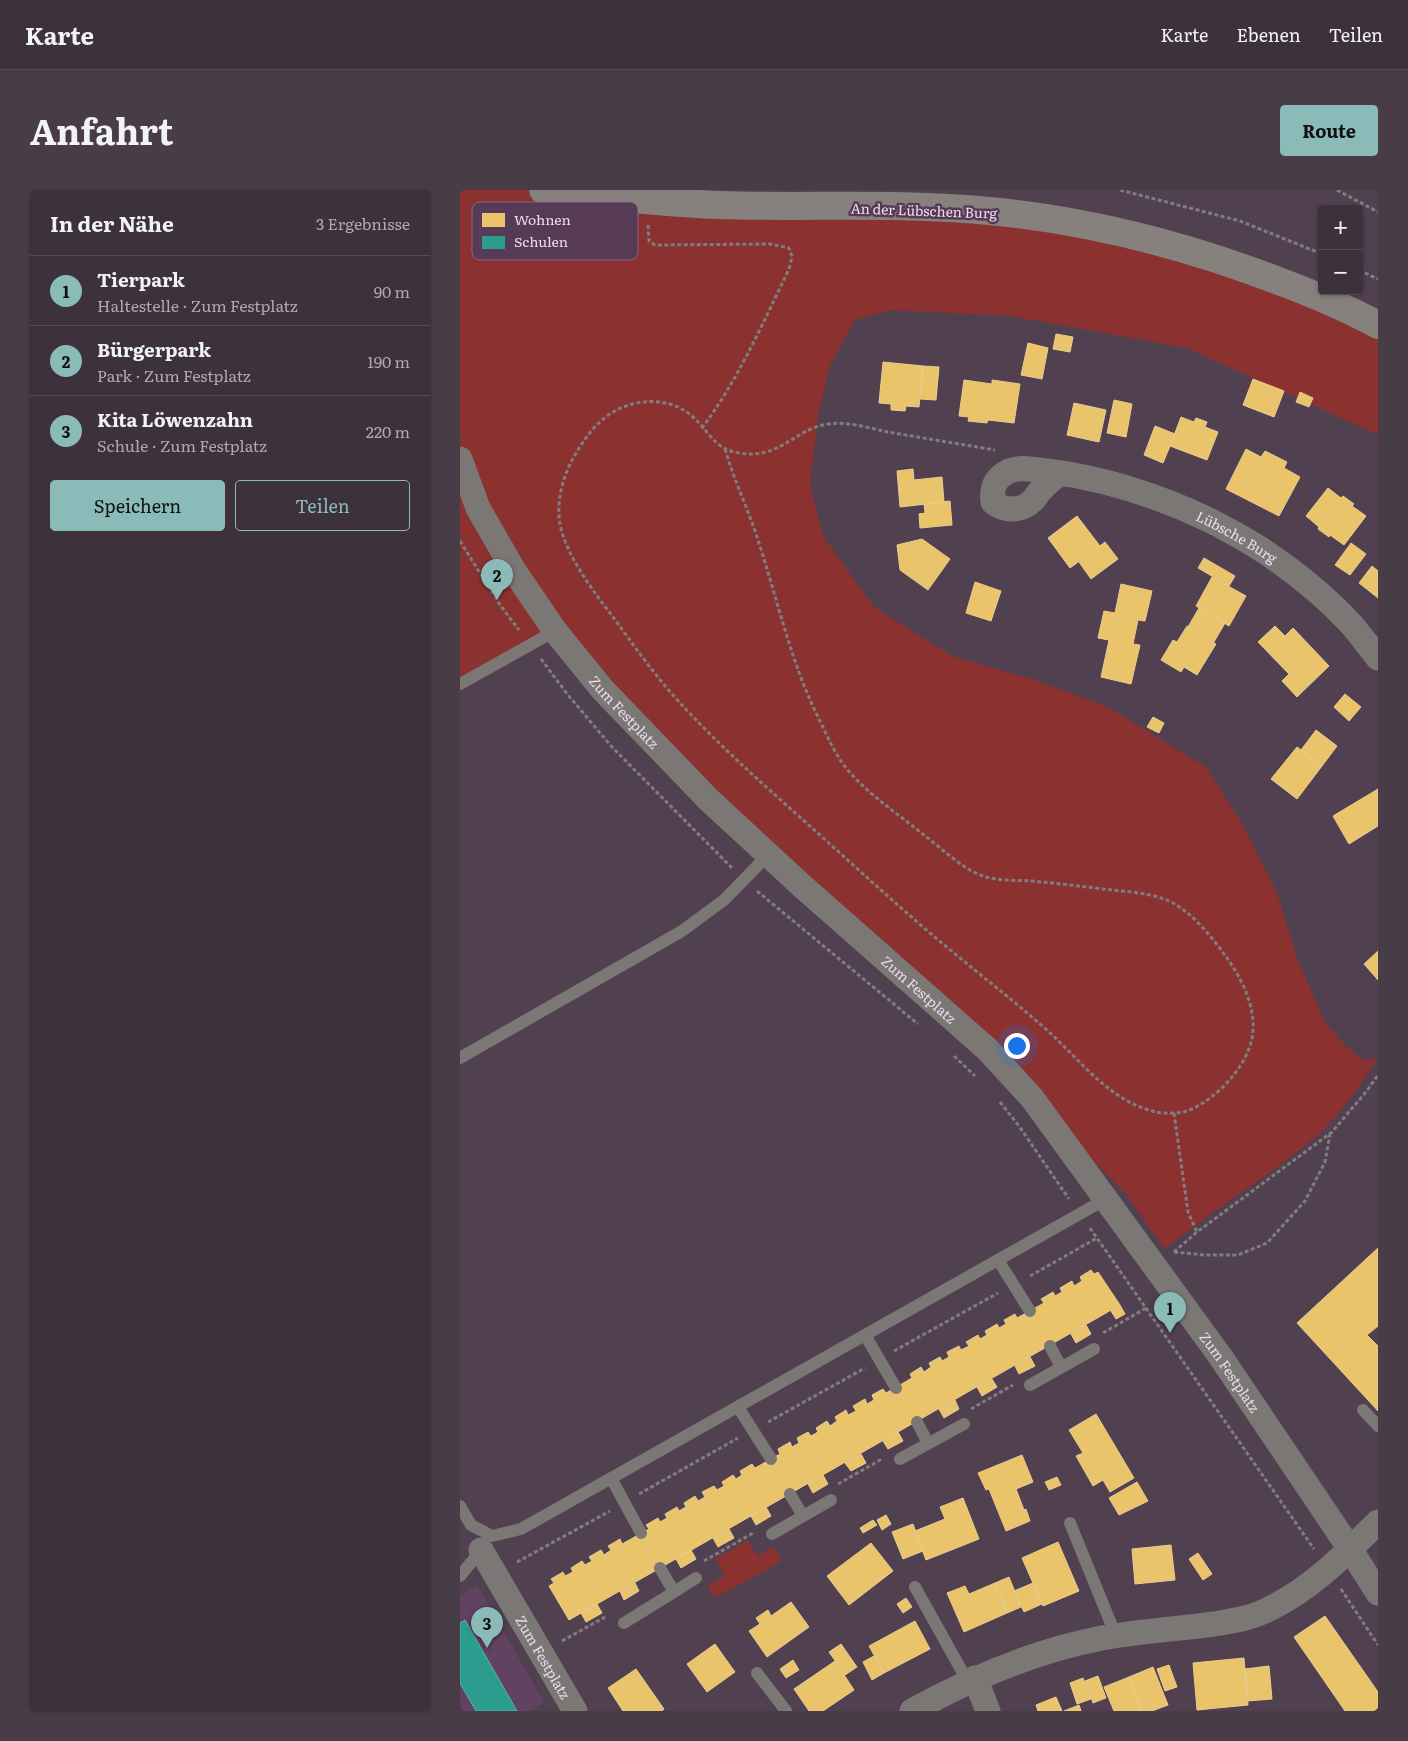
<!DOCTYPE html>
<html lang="de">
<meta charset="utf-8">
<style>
body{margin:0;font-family:Literata,serif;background:#483d47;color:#f1f3f6}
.controls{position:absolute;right:15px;top:15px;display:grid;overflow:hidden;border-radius:5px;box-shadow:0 1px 4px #0004}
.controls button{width:45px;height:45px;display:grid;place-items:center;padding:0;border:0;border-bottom:1px solid #564c56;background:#3d313c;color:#f1f3f6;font:25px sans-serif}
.you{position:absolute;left:556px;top:855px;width:18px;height:18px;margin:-12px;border:4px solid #fff;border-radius:50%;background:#1a73e8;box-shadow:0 0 0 8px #1a73e833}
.badge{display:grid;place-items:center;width:32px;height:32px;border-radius:50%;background:#8bbbb9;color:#111;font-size:16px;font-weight:700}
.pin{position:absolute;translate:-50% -41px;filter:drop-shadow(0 1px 2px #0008)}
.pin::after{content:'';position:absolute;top:26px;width:18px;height:15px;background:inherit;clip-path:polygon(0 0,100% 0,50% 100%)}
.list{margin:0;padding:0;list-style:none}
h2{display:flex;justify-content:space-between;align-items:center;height:65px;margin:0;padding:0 20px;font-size:21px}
h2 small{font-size:16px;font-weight:400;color:#ada9af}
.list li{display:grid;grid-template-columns:32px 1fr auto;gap:15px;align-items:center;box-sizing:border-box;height:70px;padding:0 20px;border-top:1px solid #564c56}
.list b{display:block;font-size:19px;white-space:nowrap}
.list p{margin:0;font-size:16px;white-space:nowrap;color:#ada9af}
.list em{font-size:16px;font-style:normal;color:#ada9af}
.actions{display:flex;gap:10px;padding:15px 20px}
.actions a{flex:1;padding:11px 0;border:1px solid #8bbbb9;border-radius:5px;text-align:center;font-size:18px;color:#8bbbb9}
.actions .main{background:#8bbbb9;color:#111}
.map{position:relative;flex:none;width:918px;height:1521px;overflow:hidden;border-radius:5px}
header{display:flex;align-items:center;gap:30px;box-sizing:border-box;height:70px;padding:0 25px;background:#3d313c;border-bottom:1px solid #564c56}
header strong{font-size:24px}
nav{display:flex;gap:28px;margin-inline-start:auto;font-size:18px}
.intro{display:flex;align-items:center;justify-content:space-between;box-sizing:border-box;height:120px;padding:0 30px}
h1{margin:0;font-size:35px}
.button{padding:12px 22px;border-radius:5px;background:#8bbbb9;color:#111;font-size:18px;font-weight:700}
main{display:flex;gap:30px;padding:0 30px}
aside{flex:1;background:#3d313c;border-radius:5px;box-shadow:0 1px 4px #0004}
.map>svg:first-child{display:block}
.built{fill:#614260}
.green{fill:#8b3230}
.homes{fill:#e9c46a;stroke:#eacb91}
.schools{fill:#2a9d8f;stroke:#64b0ab}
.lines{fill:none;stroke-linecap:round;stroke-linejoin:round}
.path{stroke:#817c7d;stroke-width:3;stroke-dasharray:4 2.5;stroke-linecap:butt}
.lane{stroke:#7b7774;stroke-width:12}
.street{stroke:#7b7774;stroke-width:25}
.secondary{stroke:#86817d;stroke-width:28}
.labels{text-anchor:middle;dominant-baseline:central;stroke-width:5;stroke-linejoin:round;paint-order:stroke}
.street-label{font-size:14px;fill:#ecdbeb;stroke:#573b56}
.key{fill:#573b56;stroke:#846b83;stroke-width:1}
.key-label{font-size:14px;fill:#ecdbeb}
</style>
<header>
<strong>Karte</strong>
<nav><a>Karte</a><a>Ebenen</a><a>Teilen</a></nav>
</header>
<div class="intro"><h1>Anfahrt</h1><a class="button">Route</a></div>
<main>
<aside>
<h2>In der Nähe<small>3 Ergebnisse</small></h2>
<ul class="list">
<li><span class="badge">1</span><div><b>Tierpark</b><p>Haltestelle · Zum Festplatz</p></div><em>90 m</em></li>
<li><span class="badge">2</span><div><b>Bürgerpark</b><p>Park · Zum Festplatz</p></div><em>190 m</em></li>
<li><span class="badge">3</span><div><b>Kita Löwenzahn</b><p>Schule · Zum Festplatz</p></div><em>220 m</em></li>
</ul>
<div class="actions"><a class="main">Speichern</a><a>Teilen</a></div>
</aside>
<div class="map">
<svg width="918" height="1521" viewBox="0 0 918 1521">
<rect width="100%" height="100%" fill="#514150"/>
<path class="built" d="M17,1395L84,1512L70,1521H0V1405Z"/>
<path class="green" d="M0,0H83L638,38L918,135V245L727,158L551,126L430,120L395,130L370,175L358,226L350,295L363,346L414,417L492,466L572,489L648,517L747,578L785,639L816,700L838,771L866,834L885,855L903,870L918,868L892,907L861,943L808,984L749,1025L705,1059L665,1003L572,908L341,695L95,441L0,490Z
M288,1350L297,1366L314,1357L322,1371L255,1408L248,1396L265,1386L255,1369Z"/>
<path class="homes" d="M596,144L613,147L610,162L593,159Z
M568,153L588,158L582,189L561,185Z
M423,172L463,176L459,217L446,216L445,221L431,220V214L419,213Z
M463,176L479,177L476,210L460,209Z
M793,189L824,201L814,227L783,215Z
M504,190L532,194V190L560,194L554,233L528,230L527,233L508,231L509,227L499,226Z
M840,202L853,208L849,217L836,212Z
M654,210L672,214L666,247L647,243Z
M614,213L646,220L639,252L607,245Z
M721,227L734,232L736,228L747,232L745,237L758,242L747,270L710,256Z
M695,236L715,244L703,273L684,265Z
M786,259L801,267L805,261L827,272L824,278L840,287L819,326L766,299Z
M453,279L454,290L482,287L484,312L440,317L437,281Z
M868,298L881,308L883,306L894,314L892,316L906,326L884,355L870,345L869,347L858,339L859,337L846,326Z
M490,311L492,335L460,338L459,324L465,323L464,314Z
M617,326L640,356L610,378L588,348Z
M462,349L490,369L468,400L440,380L437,355Z
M645,352L658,369L631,389L619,372Z
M891,353L906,364L890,385L875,375Z
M744,368L775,386L769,396L738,378Z
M912,376L918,381V408L899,393Z
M752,387L786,406L769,436L736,416Z
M515,392L541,401L531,431L506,423Z
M661,394L692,401L685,431L678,430L673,454L680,455L671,494L641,487L649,450L638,448L644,421L655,423Z
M739,418L765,433L754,452L728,437Z
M727,436L756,454L737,485L724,477L721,482L701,470L713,450L717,452Z
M815,436L825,446L833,438L869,476L837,507L822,491L829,484L798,452Z
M885,504L901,517L889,531L874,517Z
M693,527L704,533L699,543L687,537Z
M856,540L877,556L862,576L841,560Z
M837,557L862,576L837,609L811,589Z
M918,599V636L889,654L873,626Z
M918,761V790L904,774Z
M918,1058V1136L907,1145L918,1156V1221L837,1133Z
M631,1080L634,1084L638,1082L660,1115L109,1430L89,1396L94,1393L91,1389L103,1382L105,1386L113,1382L111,1378L122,1371L125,1375L132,1371L129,1367L141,1360L144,1365L151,1360L148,1356L160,1349L162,1354L189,1339L186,1335L198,1328L200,1332L207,1328L205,1324L217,1317L219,1321L226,1317L224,1313L235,1306L238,1311L245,1307L242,1302L254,1296L257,1300L264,1296L262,1292L273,1285L276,1289L282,1285L280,1281L292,1274L295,1278L320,1264L318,1259L330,1252L332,1257L339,1253L337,1248L348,1242L351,1246L358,1242L356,1238L367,1231L370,1236L377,1231L375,1227L386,1220L388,1225L396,1221L393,1216L405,1209L407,1214L414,1210L412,1205L423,1199L426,1203L452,1188L450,1184L461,1177L464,1182L471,1177L469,1173L480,1167L482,1171L489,1167L487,1162L499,1156L501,1160L509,1156L506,1152L518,1145L520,1149L527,1145L525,1141L537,1134L539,1138L546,1134L544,1130L555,1124L557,1128L584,1113L581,1109L593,1102L595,1106L602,1102L600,1098L612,1091L614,1096L622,1091L620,1087Z
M660,1115L665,1124L656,1129L651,1121Z
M626,1135L631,1144L616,1153L611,1144Z
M570,1167L575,1176L559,1184L555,1176Z
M532,1189L537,1197L522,1206L517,1197Z
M495,1210L499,1219L484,1228L479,1219Z
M636,1224L674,1288L650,1302L643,1290L633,1296L616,1266L623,1263L609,1240Z
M438,1242L443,1251L428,1259L423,1251Z
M401,1264L406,1273L391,1281L385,1273Z
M562,1265L573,1292L556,1299L564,1320L566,1319L570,1331L546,1341L529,1299L526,1300L518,1283Z
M363,1285L368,1294L353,1303L348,1294Z
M597,1287L601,1295L589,1300L585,1292Z
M677,1292L688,1311L659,1325L649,1308Z
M503,1308L519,1349L466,1370L455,1341L485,1329L480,1317Z
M306,1317L311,1326L296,1335L291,1326Z
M426,1325L431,1334L422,1340L417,1330Z
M413,1330L417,1335L403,1343L400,1338Z
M453,1334L463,1361L443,1369L432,1342Z
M269,1339L274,1348L258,1357L253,1348Z
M598,1352L619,1401L583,1416L562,1368Z
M411,1353L433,1381L389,1415L367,1386Z
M711,1355L715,1390L675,1394L672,1359Z
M231,1360L236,1369L221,1378L216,1369Z
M738,1363L752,1384L743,1390L729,1369Z
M549,1387L561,1417L547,1423L535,1393Z
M175,1393L179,1401L164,1410L160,1401Z
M535,1393L547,1423L504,1442L487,1403L505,1396L509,1404Z
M573,1393L582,1414L564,1422L554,1401Z
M446,1408L452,1417L443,1423L437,1414Z
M331,1412L349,1437L307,1467L289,1441L300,1434L296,1428L308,1420L311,1426Z
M137,1414L142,1423L126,1432L121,1423Z
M865,1426L918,1502V1521H885L834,1447Z
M455,1431L470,1459L424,1483L409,1456Z
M255,1454L275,1482L247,1502L227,1474Z
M381,1454L397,1477L385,1485L369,1462Z
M414,1466L424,1483L412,1490L403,1472Z
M784,1468L788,1515L737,1520L733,1473Z
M333,1470L339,1480L326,1488L320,1479Z
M375,1471L394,1500L363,1521H349L334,1499Z
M709,1475L717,1497L705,1501L697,1479Z
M809,1476L812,1509L788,1511L785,1479Z
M693,1477L708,1515L692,1521H682L669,1487Z
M176,1479L204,1519L202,1521H163L148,1498Z
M638,1486L646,1508L633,1513L625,1491Z
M669,1487L682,1521H654L644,1497Z
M623,1488L631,1509L617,1514L610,1493Z
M596,1507L602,1521H578L576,1515Z
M619,1515L621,1521H604Z"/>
<path class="schools" d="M5,1430L57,1521H16L0,1493V1433Z"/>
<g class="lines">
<path class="path" d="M660,0L780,31L862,64
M877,0L918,22
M188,35L189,51L195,55L310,54L329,58L332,67L329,79C303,133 278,190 242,238
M899,80L918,89
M265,259C274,290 288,319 298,350C318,411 331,474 360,531C367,546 374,561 383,574C404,602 437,623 464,645C481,658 504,680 523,686C537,691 556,690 571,691C595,693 619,696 643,699C666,702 692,702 713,713C733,724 751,746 764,764C780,785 795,814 793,841C791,873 757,910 727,921C717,924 702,924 692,921C649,910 619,869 588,841C552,809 514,780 477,749C431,710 387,669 342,629C297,589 252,549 212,504C191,480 172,453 153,427C134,402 106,366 100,334C96,311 103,285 115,265C130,239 147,219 177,213C196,209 218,213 233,227C249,241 254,259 279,263C320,270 334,239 368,234C387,231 409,238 428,242C463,248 499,254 535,260
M0,351L40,415L59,440
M81,469L108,505L152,557L272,678
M297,701L458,834
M494,866L515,886
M540,912L559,936L609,1009
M714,923L728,1022L737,1042
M630,1038L854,1359
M714,1062L737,1042L872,942L906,902L918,885
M714,1062L745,1065H778L807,1053L845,1011L865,972L870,944
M570,1086L637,1048
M643,1143L686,1118
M434,1161L538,1103
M511,1219L553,1195
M308,1232L405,1178
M378,1294L422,1269
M179,1304L278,1248
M244,1371L295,1342
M57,1372L150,1321
M881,1399L918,1455
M102,1451L147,1426"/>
<path class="lane" d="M0,494L95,441
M0,868L222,741L264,710L308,665
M538,1070L570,1121
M405,1145L436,1198
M590,1156L601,1177
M570,1195L634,1159
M278,1217L311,1269
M903,1220L918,1236
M457,1232L468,1253
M440,1269L504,1234
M151,1288L181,1343
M330,1304L343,1326
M0,1316L11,1335L32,1346L61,1339L646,1009
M610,1333L656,1446
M312,1344L371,1310
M0,1386L23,1358
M455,1397L508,1492
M214,1402L236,1388
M164,1433L214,1402L200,1378
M297,1483L326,1521"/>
<g class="street">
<path id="s1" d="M0,269L18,318L53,379L95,441L143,500L249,610L341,695L527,859L572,908L760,1166L890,1359L918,1403"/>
<path id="s2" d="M600,283C594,288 587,293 582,299C578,302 576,308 572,311C561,322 544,321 533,312C531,297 535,288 549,281C560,276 575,280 587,281C642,288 699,306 749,330C765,338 781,347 796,356C830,378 862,403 890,433C900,444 909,457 918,468"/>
<path id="s3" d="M21,1360L115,1521"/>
<path d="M515,1488L528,1521"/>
<path d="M452,1521C511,1488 575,1461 642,1448C679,1441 717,1439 754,1434C773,1431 792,1428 809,1419C852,1398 884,1365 918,1332"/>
</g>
<path class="secondary" d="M83,0C141,6 200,13 258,15C348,18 439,12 529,21C627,30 724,55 816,90C851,103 885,117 918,135"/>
</g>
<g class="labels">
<g class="street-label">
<text transform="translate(464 20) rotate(2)">An der Lübschen Burg</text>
<text stroke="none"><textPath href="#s2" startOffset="361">Lübsche Burg</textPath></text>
<text stroke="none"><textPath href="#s1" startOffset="304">Zum Festplatz</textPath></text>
<text stroke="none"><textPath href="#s1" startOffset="709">Zum Festplatz</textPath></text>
<text stroke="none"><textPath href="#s1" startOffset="1204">Zum Festplatz</textPath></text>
<text stroke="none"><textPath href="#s3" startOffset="124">Zum Festplatz</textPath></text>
</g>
</g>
<rect x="12" y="12" width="166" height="58" rx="8" class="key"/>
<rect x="22" y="23" width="23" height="14" fill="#e9c46a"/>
<rect x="22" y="46" width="23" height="13" fill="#2a9d8f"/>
<g class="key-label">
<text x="54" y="35">Wohnen</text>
<text x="54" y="57">Schulen</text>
</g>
</svg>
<div class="controls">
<button>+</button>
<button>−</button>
</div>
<div class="you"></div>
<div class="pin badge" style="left:710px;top:1143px">1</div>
<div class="pin badge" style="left:37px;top:410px">2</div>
<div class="pin badge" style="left:27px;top:1458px">3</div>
</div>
</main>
